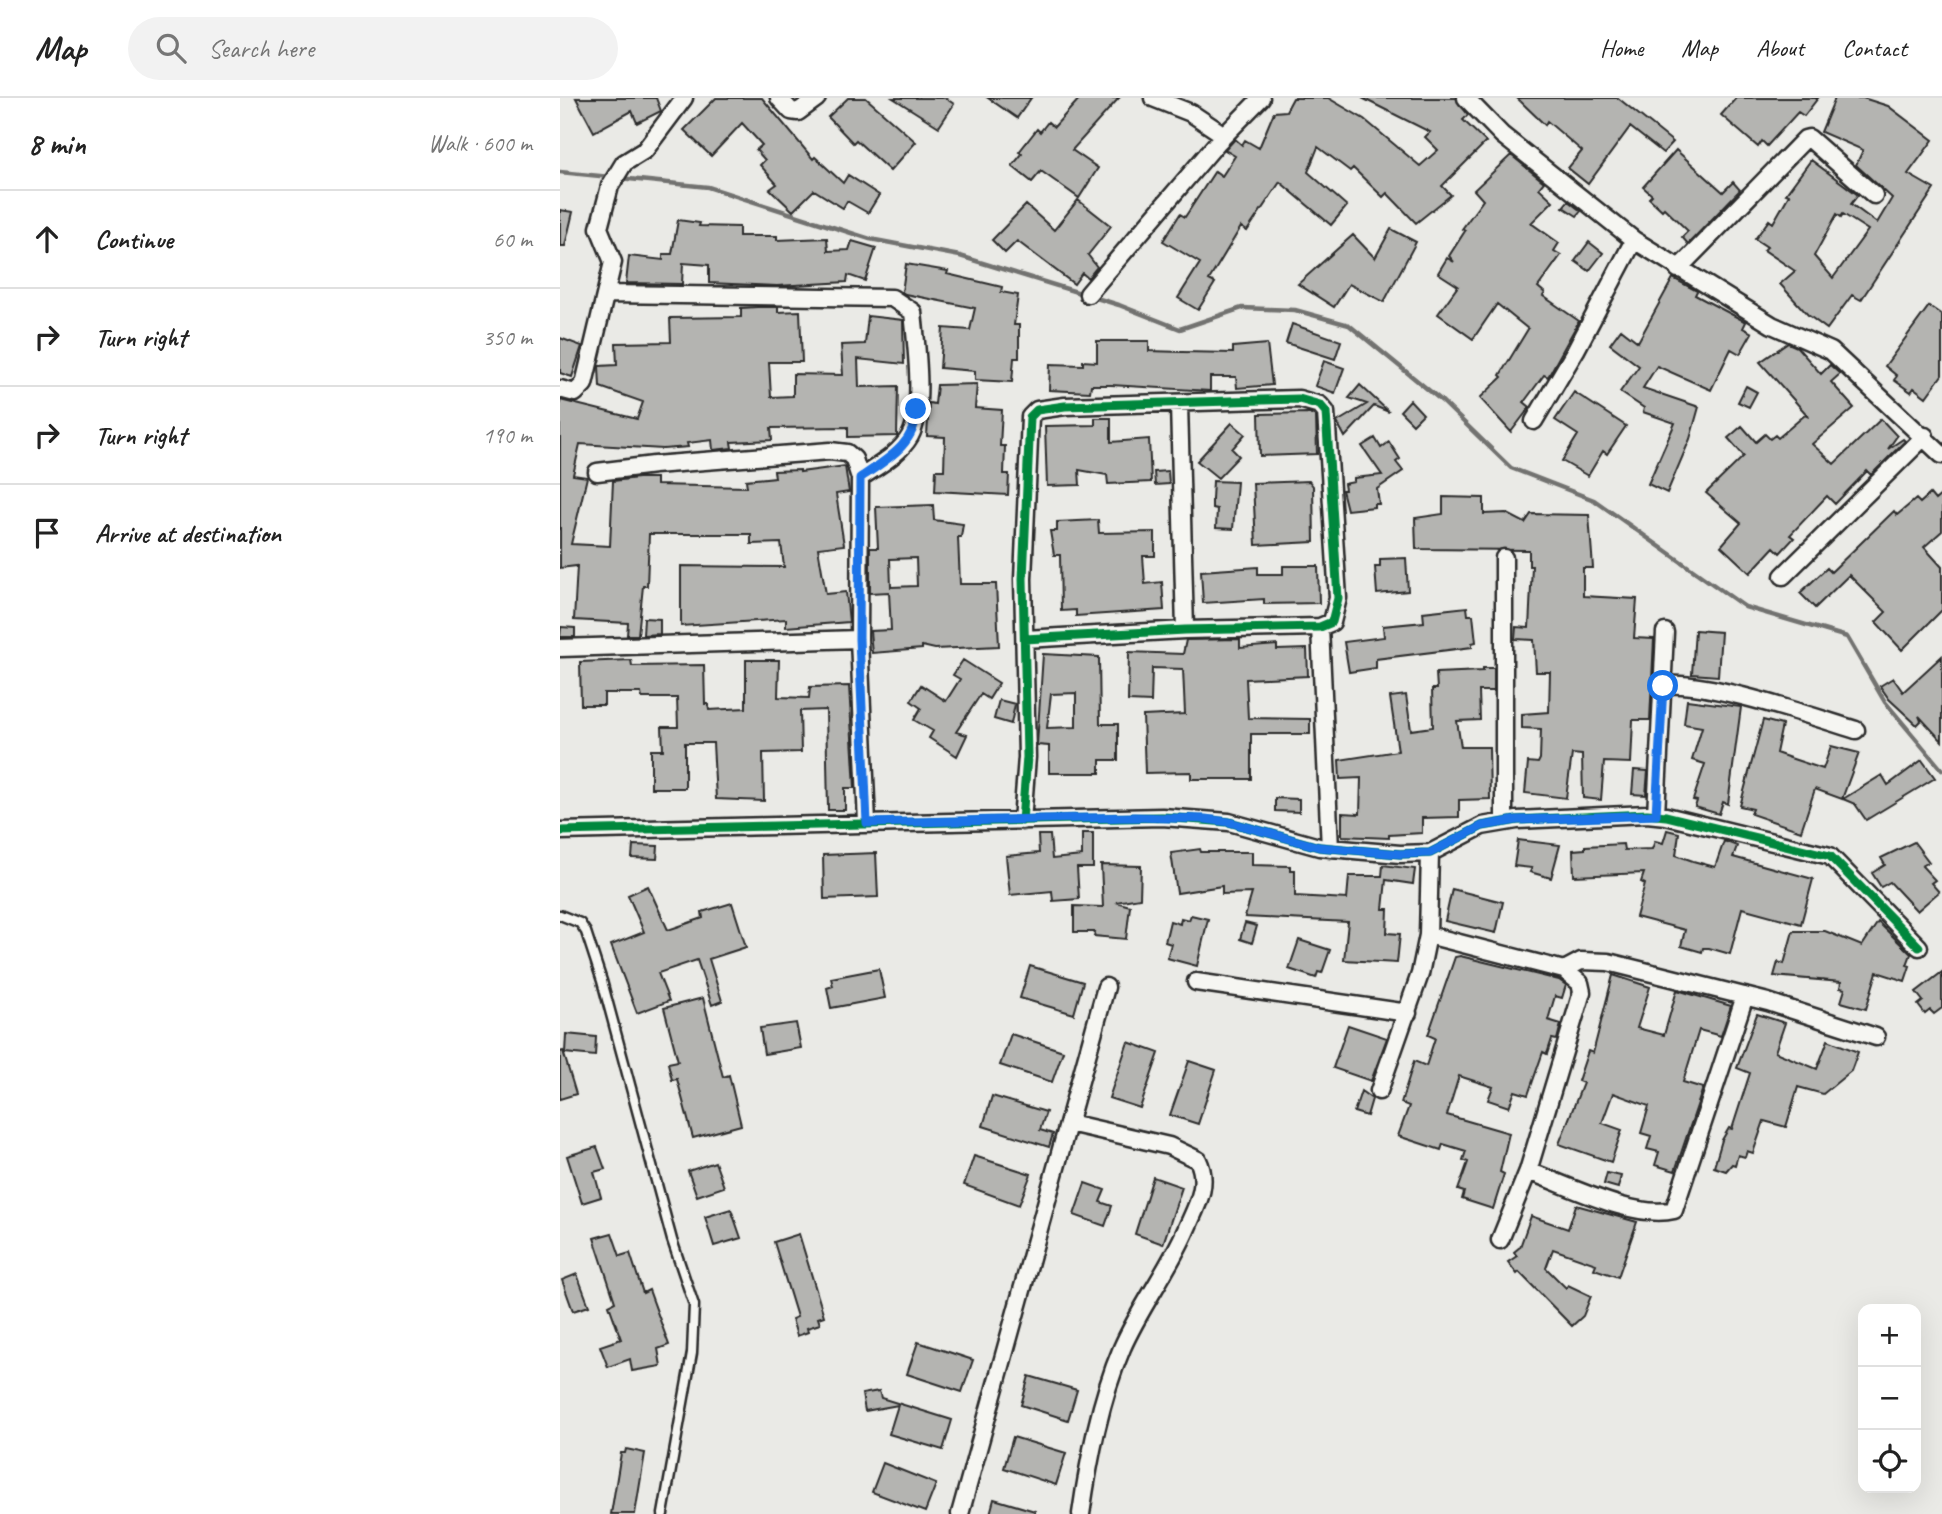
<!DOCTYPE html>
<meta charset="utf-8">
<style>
body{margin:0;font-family:Caveat,sans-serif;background:#f2f2f2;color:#222}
.controls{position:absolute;right:21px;bottom:21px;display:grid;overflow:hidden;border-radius:14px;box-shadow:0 7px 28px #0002}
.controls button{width:63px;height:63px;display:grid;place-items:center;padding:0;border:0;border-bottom:2px solid #e0e0e0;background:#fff;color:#222;font:35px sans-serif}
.stop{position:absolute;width:21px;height:21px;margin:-16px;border:5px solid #1a73e8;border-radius:50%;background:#fff}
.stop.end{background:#1a73e8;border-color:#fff;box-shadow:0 2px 7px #0008}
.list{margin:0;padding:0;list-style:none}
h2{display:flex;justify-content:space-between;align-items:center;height:91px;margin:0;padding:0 28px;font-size:30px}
h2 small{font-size:23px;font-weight:400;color:#767676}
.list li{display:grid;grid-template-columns:46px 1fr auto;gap:21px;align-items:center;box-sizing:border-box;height:98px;padding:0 28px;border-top:2px solid #e0e0e0}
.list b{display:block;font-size:26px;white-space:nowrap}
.list em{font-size:23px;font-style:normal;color:#767676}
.icon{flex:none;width:38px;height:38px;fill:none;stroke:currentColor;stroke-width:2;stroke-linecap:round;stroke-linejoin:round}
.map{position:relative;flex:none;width:1382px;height:1416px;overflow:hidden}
header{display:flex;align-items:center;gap:42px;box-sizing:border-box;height:98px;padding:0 35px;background:#fff;border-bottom:2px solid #e0e0e0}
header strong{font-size:33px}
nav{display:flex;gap:38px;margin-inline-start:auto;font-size:24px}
.search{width:490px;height:63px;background:#f2f2f2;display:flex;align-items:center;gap:18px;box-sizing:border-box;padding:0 24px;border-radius:38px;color:#767676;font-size:26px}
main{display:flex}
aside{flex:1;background:#fff}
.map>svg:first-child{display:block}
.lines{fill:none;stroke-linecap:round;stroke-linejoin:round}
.stream{stroke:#727270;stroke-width:4.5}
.building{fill:#b4b4b1;stroke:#2b2b2b;stroke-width:2;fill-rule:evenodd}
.service-casing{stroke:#2b2b2b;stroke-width:13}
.minor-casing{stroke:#2b2b2b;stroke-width:21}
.service{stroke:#f6f6f2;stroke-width:8}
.minor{stroke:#f6f6f2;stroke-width:16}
.cycleway-casing{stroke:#f6f6f2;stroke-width:13}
.cycleway{stroke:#00873e;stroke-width:9}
.route{stroke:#1a73e8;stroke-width:9}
</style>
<header>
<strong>Map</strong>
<div class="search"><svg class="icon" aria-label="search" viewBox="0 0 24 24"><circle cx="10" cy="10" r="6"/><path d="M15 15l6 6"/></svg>Search here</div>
<nav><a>Home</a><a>Map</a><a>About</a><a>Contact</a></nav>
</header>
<main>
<aside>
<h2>8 min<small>Walk · 600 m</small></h2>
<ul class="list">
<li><svg class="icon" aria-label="ahead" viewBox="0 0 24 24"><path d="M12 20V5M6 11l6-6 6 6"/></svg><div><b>Continue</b></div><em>60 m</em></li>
<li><svg class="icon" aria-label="right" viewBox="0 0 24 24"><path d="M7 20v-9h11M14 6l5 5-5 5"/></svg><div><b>Turn right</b></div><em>350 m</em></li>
<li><svg class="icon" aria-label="right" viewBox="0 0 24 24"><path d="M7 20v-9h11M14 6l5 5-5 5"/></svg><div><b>Turn right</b></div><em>190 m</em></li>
<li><svg class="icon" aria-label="arrive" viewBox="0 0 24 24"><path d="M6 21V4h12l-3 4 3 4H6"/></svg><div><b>Arrive at destination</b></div></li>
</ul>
</aside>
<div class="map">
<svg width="1382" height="1416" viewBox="0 0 1382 1416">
<rect width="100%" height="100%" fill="#eaeae6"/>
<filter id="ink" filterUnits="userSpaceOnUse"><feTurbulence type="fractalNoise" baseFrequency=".0143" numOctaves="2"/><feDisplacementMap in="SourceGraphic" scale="14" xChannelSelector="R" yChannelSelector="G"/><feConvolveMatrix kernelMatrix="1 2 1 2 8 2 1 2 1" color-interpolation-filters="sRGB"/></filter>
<g filter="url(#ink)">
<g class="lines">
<path class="stream" d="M0,74L50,79
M59,80L148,89L310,141L400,158L559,207L620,231L682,210L735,212L789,227L882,303L951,370L1034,402L1185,509L1287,539L1325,604L1382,672"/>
</g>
<path class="building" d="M16,0H96L101,13L77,25L72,13L34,34Z
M156,0H202L253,61L255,59L283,85L288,77L319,97L308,115L287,103L283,110L254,92L233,113L210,91L217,86L200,67L205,62L196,52L202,47L182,25L151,58L124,32Z
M288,0H306L356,44L330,73L296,42L293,45L268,19Z
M333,0H385L394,6L379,29Z
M428,0H471L457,20Z
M520,0H559L512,52L538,70L519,100L481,73L472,84L452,68L462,56L459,54L477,31L480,34L488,24L494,29Z
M733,0H768L804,21L860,68L878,52L865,39L870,34L802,0H896L908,17L903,22L926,44L882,88L891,97L856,125L827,95L823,99L793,70L790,73L758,49L748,74L787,108L771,127L720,84L687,133L681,129L649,182L655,185L638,212L618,200L640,165L603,143L620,116L625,119L655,73L662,78L675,58L665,52L675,41L682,47L685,42L699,50L714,14L726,13Z
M957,0H1058L1113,44L1103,55L1070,29L1028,86L1008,70L1022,53L987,23L985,27Z
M1176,0H1258L1244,18L1238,14L1207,48L1202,43L1198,49L1161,17Z
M1275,0H1303L1328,8L1373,42L1348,76L1374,91L1301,202L1292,197L1267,231L1248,217L1220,186L1235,173L1204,152L1207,149L1195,141L1209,122L1213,125L1229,97L1226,96L1251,62L1298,97L1291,106L1317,125L1332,100L1296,67L1303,52L1261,34ZM1277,116L1281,119L1283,116L1308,132L1273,180L1254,158Z
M1116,52L1163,94L1173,84L1180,92L1128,146L1122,139L1128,133L1104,110L1102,112L1089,100L1092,97L1083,89Z
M951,57L984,84L979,90L993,103L971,125L999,145L994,153L1001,157L978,189L985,195L983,198L1019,223L988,279L984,277L964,304L970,309L951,334L920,300L942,279L940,277L968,231L937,206L913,241L878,216L898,188L878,175L887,160L894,164L889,158L905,133L902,131L923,102L914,92Z
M518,102L551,128L528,157L537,169L528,180L522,175L514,186L457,143L445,155L432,142L466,107L494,132Z
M1008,103L1021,113L1017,118L1003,109Z
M0,112L13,114L5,148H0Z
M118,122L140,125L139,128L179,129V138H217V142L267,140L268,153L289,152L292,143L316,150L305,183L288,177L287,184L217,188L149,185V167L123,165L122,186L66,185L69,158L103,162V156H112Z
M831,131L856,144L824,204L789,186L774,209L738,186L793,137L815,160Z
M1029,144L1043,155L1029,173L1015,163Z
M346,166L388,173L387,176L442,189L441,194L458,197L454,227H459V260H454L452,284L415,282V273L380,270L383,230L410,232L415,210L345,196L342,194Z
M1113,180L1137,193L1135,197L1186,224L1183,230L1192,235L1180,256L1171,251L1151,292L1097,268L1083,290L1139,309L1130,341L1107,395L1088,386L1115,325L1083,314L1084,310L1060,294L1079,268L1050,246L1061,231L1078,244Z
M1369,208L1382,217V277L1366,299L1354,290L1351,294L1334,282L1337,278L1325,268Z
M197,209H218V214L240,213L242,264H209L211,299L233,298V276L283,277L281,247L305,246L308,218L343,222L344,266L298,261L299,289L338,288L337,338L288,339V329L211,330L212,342L171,344L172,350L153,352L152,342L127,345L128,349L103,351L20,346L13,377L27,379L11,446L50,448L53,383L78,380H96V387L187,389L186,382L215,379L214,373L240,372V374L285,368L289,394L276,396L284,447L258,450L266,496L286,494L289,524L226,529V521L121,528V468L224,469L221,445L191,446V436H89L87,488H83L78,537H67L68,525L14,522L17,468L0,470V302L77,321L83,304L40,289L39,268L57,267L56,245L111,244L110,220L181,219V210Z
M732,226L781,243L775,261L726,245Z
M0,240L22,248L12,279L0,275Z
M537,243H589V253L622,254L673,255V249L707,246L712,287L677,290L676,279H650V293L551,287H531L530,294L489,292L490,266L523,267V263L537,264Z
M1228,245L1237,249L1261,276L1270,267L1280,276L1271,284L1294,310L1252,346L1274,366L1321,321L1337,338L1328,351L1343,341L1345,343L1311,377L1307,373L1275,406L1267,398L1230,437L1234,440L1220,455L1214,449L1190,475L1161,448L1181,425L1146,395L1184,358L1168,340L1182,328L1196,344L1205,336L1210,341L1215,337L1218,340L1245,317L1249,319L1200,264Z
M764,263L784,270L775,295L755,288Z
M417,286L415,310L442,312L440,348H445L444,376H449L448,397L375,393L376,372H384L385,339L367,338L369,305L375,306L377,287Z
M800,287L829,314L814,308L785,339L777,324L807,306L789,300Z
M1186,288L1197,294L1189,309L1178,304Z
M1014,294L1066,328L1047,356L1043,353L1028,378L1002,363L1018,337L995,322Z
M850,302L863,316L853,326L840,313Z
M749,315L756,318L757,356L700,358L699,316Z
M535,320H551V344L589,341L591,384L548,386L547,377L519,372L520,387L487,388L485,328L535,327Z
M672,325L685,336L672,351L679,358L658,380L637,363Z
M815,340L821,350L829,344L840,361L836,364L843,373L817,391L819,406H814V409L787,412L782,392H785L784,386L794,384V380L822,377L802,348Z
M608,373L609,386L595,387L594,374Z
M653,383L677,384L673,431L656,430L657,411L652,410V401Z
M749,383L753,388L754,444L696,447L693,385Z
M1370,396L1375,402L1382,396V433L1364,449L1382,469V512L1342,552L1316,524L1326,514L1289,477L1255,510L1240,495L1267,470L1271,474L1334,413L1337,417L1356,401L1360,405Z
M883,399L924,400V416L946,415L965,425L971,416L1029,417L1033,470H1023V498L1077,501L1074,540L1094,541L1090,622H1073L1071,665L1044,664L1041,702L1023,700L1022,657L1012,656L1006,700L965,695L968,664L978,665L980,661L981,631L962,630V616L989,614L990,574H976L974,542L955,541L956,529L969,530L972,468H969V452L856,451L855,420L883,416Z
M373,407L374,422L403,426L401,439H398L400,486H436L439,548L375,551L362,548V551L312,555L310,533L331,532L329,494L310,495V450H318L316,409ZM356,460L357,488L331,489L330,461Z
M538,422L539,435L595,434V458H583L585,486L602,484L604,512L516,518V512L501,513L500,457H494L490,433H497V424Z
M846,460L848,493L817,496L815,469H820V461Z
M723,468H758L759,505L704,506V501L643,505L641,473L698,469V476H723Z
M907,509L908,517H913L916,544L912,545V549L816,561V570L789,574L784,544L824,539L823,528L864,524L863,514Z
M84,520L100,521V536L83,537Z
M1,529L15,530V539H0Z
M1135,532L1161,534L1158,578L1132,576Z
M680,541V550L717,547V552L747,551L748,578L686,581L688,620L750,621V636H691V681H631V674L585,675L583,618L625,616L623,571L592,570L591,604L568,603L569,554L623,556L626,542Z
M483,556L539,559L540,626H558V662H540V675H489V648L477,647ZM516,595V629L487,630L491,596Z
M1382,558V643L1359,618L1361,623L1357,627L1329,601L1320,588L1333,580L1343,594Z
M71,562L72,568L144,567L145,606H148L149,612L186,610V562H219L218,599L249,600L250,589L289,588L295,690H285V712H268L266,612L240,613L241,654L203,655L204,703L156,701L153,645H125V690H91V652H103L102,629H118L117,600H82L81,595H44V607H21L20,564Z
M403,562L439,585L429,601L421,596L396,634L407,637L397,658L369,640L373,633L354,622L361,610L351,603L361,587L386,603L400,581L393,577Z
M923,570H934V593H919L920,622L897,623L901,649H929L930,701L899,702V719L862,720V735L829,737V740L782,738V715L800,716L801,680L780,681L779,662L838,653L830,599L846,597L851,632L873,629L872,591H877L876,575L923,573Z
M439,602L455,606L451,626L434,621Z
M1127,602L1181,609L1168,706L1163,704L1159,716L1135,709L1137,703L1133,702L1145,666L1132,662L1142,629L1124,626Z
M1203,622L1222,627L1216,655L1233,661L1263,671L1271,648L1299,655L1282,701L1255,691L1241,733L1191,716L1193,711L1180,708Z
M1362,662L1375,680L1306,722L1295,706L1283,701L1322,677L1328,687Z
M1074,672L1088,673L1086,697L1072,696Z
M715,700L739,701V714L715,713Z
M1107,732L1119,735L1116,757L1133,763L1155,769L1164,743L1177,748L1173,759L1253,781L1241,826L1182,810L1170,856L1149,850H1143L1142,854L1121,848L1125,832L1076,819L1085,786L1081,784L1084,775L1014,778L1013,752L1025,751V748L1063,746L1064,752L1092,751L1095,743L1103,745Z
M522,735H533V770H517L519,801L493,803L492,793L450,797L446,758L479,755L478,737H490L492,761L522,758Z
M958,742L1000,747L991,780L970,774L972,770L954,768Z
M1354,744L1369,764L1362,768L1375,782L1371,785L1379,794L1357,813L1330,784L1321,789L1312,775L1325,767L1321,760Z
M73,747L98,748L97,761L72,760Z
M640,751L641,754H692V767L730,768V772H735V798L787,801L789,778H822L823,767L855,771L853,786L826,782L823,811H828L827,835L840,836L837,865L784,862L788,824L685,819L692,795L662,796V788L617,795L611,755Z
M316,755L318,799L264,801L263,757Z
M541,767L581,768L580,800L556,804L570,808L566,841L534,838L535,834H514V808L543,809Z
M88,788L108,832L143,820L142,814L172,805L186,849L149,861L162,903L152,907L137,862L98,875L109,903L77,915L51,847L84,834L68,797Z
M892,791L943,804L936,835L885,823Z
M631,817L648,821L637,868L607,860L611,846L605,844L610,823L620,826L621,820L629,822Z
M1318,824L1351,856L1347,867L1350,868L1345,883L1317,874L1306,911L1281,904L1285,891L1280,890L1281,884L1214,878L1218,864L1224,866L1233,833H1265L1302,848Z
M685,825L697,828L692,845L680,841Z
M739,842L770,852L762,875L758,874L756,880L729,871Z
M900,858L999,882L1006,887L1002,900L995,898L988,922L1001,926L997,942L992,941L987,956L983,954L968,997L955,993L949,1009L928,1002L933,989L899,978L887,1017L949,1035L940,1074L944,1076L933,1111L902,1101L904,1094L898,1092L908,1064L903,1062L906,1053L883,1046L881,1052L838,1038L849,1008L841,1005L854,963L866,968L875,940L868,937L895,859Z
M470,868L523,884L514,916L460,900Z
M319,871L325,900L271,910L267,890L273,888L271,880Z
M1382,874V910L1374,916L1370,912L1365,916L1358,907L1363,903L1356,894Z
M1053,877L1090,889L1077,930L1104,937L1117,892L1171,908L1161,938L1139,932L1123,984L1143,990L1115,1073L1095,1067L1099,1054L1087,1051L1091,1038L1081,1035L1089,1008L1053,995L1042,1025L1062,1032L1051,1064L999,1046L1023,985L1018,983L1028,953L1033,955Z
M143,900L163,979L169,977L181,1027L133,1040L117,981L112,982L108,965L118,963L104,910Z
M1197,916L1225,925L1215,954L1257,971L1268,942L1298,954L1291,973L1263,996L1238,989L1226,1029L1204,1023L1193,1055L1187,1053L1185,1059L1178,1057L1175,1067L1172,1066L1166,1073L1154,1069L1162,1042L1169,1030L1172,1031L1190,975L1177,970Z
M236,925L241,950L204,956L200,930Z
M788,927L827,940L811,983L773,970Z
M6,936L36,939L35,958L5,955Z
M451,936L503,953L492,984L440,967Z
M568,944L599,955L580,1010L549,1000Z
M3,953L16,996L0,1001V954Z
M629,963L656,972L638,1026L610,1017Z
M801,993L812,1001L807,1018L794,1014Z
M432,998L486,1014L480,1032L493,1036L489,1049L423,1028Z
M37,1049L45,1071L34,1074L41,1099L22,1105L7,1058Z
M414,1058L471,1076L459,1107L404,1087Z
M155,1064L164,1089L137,1098L128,1073Z
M1047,1075L1061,1078L1058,1090L1044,1086Z
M593,1079L622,1089L603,1146L575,1136Z
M525,1085L545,1092L540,1104L552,1108L545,1128L514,1117Z
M1016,1107L1077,1124L1058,1179L1034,1171L1036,1166L993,1151L986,1170L1006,1190L1008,1187L1031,1198L1023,1218L1012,1228L959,1174L957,1176L948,1164L957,1158L954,1154L960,1149L971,1118L1008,1131Z
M171,1111L181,1140L154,1148L145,1119Z
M52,1135L60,1158L70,1155L83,1195L89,1192L109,1247L98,1251L101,1268L72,1273L70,1261L48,1269L40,1248L61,1241L49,1207L55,1204L34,1140Z
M239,1136L264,1218L258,1220L260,1226L247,1230L248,1234L237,1238L232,1221L237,1219L214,1144Z
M17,1176L29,1208L13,1213L2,1182Z
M358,1244L413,1262L402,1294L347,1276Z
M469,1278L517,1292L508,1322L461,1307Z
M319,1293L321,1300L392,1322L383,1352L329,1336L338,1307L305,1313L302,1296Z
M453,1339L506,1355L496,1387L444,1370Z
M66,1351L85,1355L75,1416H51L61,1355H65Z
M323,1365L376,1386L365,1414L312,1394Z
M434,1401L475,1413V1416H430Z"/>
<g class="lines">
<defs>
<path id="service" d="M0,817L20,825L26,834L42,883L112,1142L134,1207L132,1255L103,1416"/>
<path id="minor" d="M219,0L231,13L238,14L257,0
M593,0L631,15L664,37
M906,0L942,37L1074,142L1212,227L1271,253L1382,357
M1118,171L1245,41L1249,40L1314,97
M47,196L332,200L353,214C356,245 365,311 350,338C339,357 317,368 300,380
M528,196L657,45L701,0
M0,291L15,295L24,286L53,164L39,130L50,88L64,65L85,52L124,0
M619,306L625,532
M974,323L1016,252L1074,142
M37,374L94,367L270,353L287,355L294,361L300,380L299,541L307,725
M944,460V724
M1223,478L1365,338
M760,529L770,751
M0,550L299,541
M1103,588C1137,579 1257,620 1296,632
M1096,717L1105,534
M462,723L467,659L463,481L470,319L477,312L505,308L739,301L760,307L766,314L778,500L772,524L760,529L625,532L465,541
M0,733L602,719L669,724L759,749L840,756L870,755L922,728L957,722L1087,716L1106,718L1270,758L1359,849
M868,837L1004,872L1020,885L1022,894L968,1073L940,1142
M1004,872L1021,863L1048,864L1208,904L1316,939
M636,884L848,915
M819,993L860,876L868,837L870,755
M509,1025L609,1048L638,1062C650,1087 636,1109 626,1132C608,1173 580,1209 562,1250C540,1302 529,1361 521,1416
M968,1073C1008,1087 1074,1122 1114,1112L1185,898
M400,1416L546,889"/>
</defs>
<use href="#service" class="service-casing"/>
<use href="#minor" class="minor-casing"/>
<use href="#service" class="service"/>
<use href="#minor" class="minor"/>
<defs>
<path id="cycleway" d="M462,723L467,659L463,481L470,319L477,312L505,308L739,301L760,307L766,314L778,500L772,524L760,529L625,532L465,541
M0,733L602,719L669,724L759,749L840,756L870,755L922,728L957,722L1087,716L1106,718L1270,758L1359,849"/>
</defs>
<use href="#cycleway" class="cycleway-casing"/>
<use href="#cycleway" class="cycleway"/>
</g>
</g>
<g class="lines" filter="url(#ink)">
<path class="route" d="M356,311C357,346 326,362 300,380L299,541L307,725L574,719L645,721L669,724L759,749L840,756L870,755L922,728L957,722L1096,717L1103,588"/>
</g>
</svg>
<div class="controls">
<button>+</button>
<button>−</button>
<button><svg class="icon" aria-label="locate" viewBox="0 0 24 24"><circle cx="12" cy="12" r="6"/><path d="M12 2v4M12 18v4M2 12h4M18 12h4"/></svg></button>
</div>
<div class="stop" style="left:1103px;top:588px"></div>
<div class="stop end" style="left:356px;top:311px"></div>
</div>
</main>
